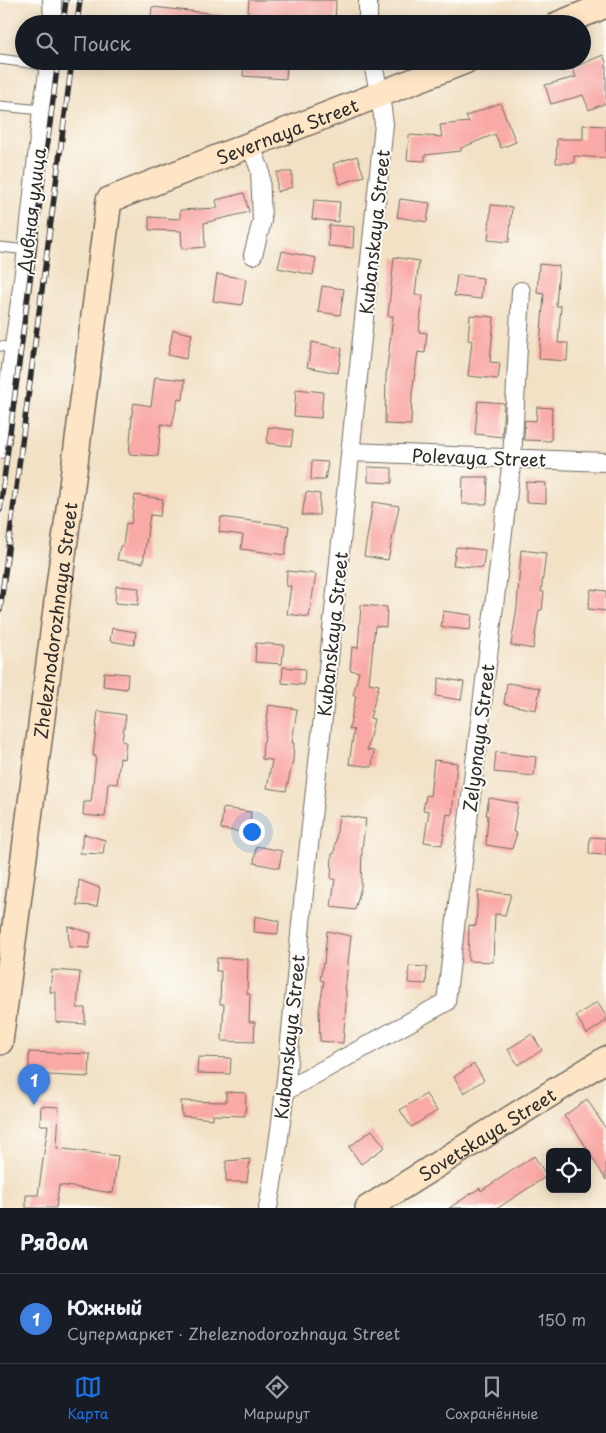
<!DOCTYPE html>
<html lang="ru">
<meta charset="utf-8">
<style>
body{margin:0;font-family:"Playpen Sans",sans-serif;background:#242831;color:#f1f3f6}
.controls{position:absolute;right:15px;bottom:15px;display:grid;overflow:hidden;border-radius:8px;box-shadow:0 2px 12px #0003}
.controls button{width:45px;height:45px;display:grid;place-items:center;padding:0;border:0;border-bottom:1px solid #363941;background:#171b24;color:#f1f3f6;font:25px sans-serif}
.you{position:absolute;left:251px;top:831px;width:18px;height:18px;margin:-12px;border:4px solid #fff;border-radius:50%;background:#1a73e8;box-shadow:0 0 0 8px #1a73e833}
.badge{display:grid;place-items:center;width:32px;height:32px;border-radius:50%;background:#1a73e8;color:#fff;font-size:16px;font-weight:700}
.pin{position:absolute;translate:-50% -41px;filter:drop-shadow(0 1px 2px #0008)}
.pin::after{content:'';position:absolute;top:26px;width:18px;height:15px;background:inherit;clip-path:polygon(0 0,100% 0,50% 100%)}
.list{margin:0;padding:0;list-style:none}
h2{display:flex;justify-content:space-between;align-items:center;height:65px;margin:0;padding:0 20px;font-size:21px}
h2 small{font-size:16px;font-weight:400;color:#9ea1a6}
.list li{display:grid;grid-template-columns:32px 1fr auto;gap:15px;align-items:center;box-sizing:border-box;height:90px;padding:0 20px;border-top:1px solid #363941}
.list b{display:block;font-size:19px;white-space:nowrap}
.list p{margin:0;font-size:16px;white-space:nowrap;color:#9ea1a6}
.list em{font-size:16px;font-style:normal;color:#9ea1a6}
.icon{flex:none;width:28px;height:28px;fill:none;stroke:currentColor;stroke-width:2;stroke-linecap:round;stroke-linejoin:round}
.map{position:relative;flex:none;width:606px;height:1208px;overflow:hidden}
.search{position:absolute;background:#171b24;box-shadow:0 2px 12px #0003;left:15px;right:15px;top:15px;height:55px;display:flex;align-items:center;gap:12px;box-sizing:border-box;padding:0 18px;border-radius:28px;color:#9ea1a6;font-size:19px}
.sheet{height:155px;background:#171b24}
nav{display:flex;justify-content:space-around;align-items:center;box-sizing:border-box;height:70px;border-top:1px solid #363941;background:#171b24;font-size:14px;color:#9ea1a6}
nav a{display:grid;justify-items:center;gap:2px}
nav .on{color:#1a73e8}
.map>svg:first-child{display:block}
.building{fill:#f9a9a6}
.lines{fill:none;stroke-linecap:round;stroke-linejoin:round}
.lane-casing{stroke:#716b61;stroke-width:11}
.street-casing{stroke:#716b61;stroke-width:20}
.secondary-casing{stroke:#716b61;stroke-width:28}
.lane{stroke:#fff;stroke-width:9}
.street{stroke:#fff;stroke-width:18}
.secondary{stroke:#fde5c5;stroke-width:25}
.rail-casing{stroke:#2b2b2b;stroke-width:5.5}
.rail{stroke:#fdfcf7;stroke-width:4;stroke-dasharray:11;stroke-linecap:butt}
.labels{text-anchor:middle;dominant-baseline:central;stroke-width:4;stroke-linejoin:round;paint-order:stroke}
.street-label{font-size:18px;fill:#2b2b2b;stroke:#fdfcf7}
</style>
<div class="map">
<svg width="606" height="1208" viewBox="0 0 606 1208">
<rect width="100%" height="100%" fill="#fdfcf7"/>
<filter id="ink" filterUnits="userSpaceOnUse"><feTurbulence type="fractalNoise" baseFrequency=".02" numOctaves="2"/><feDisplacementMap in="SourceGraphic" scale="10" xChannelSelector="R" yChannelSelector="G"/><feConvolveMatrix kernelMatrix="1 2 1 2 8 2 1 2 1" color-interpolation-filters="sRGB"/></filter>
<filter id="wash" filterUnits="userSpaceOnUse"><feTurbulence type="fractalNoise" baseFrequency=".0096" numOctaves="4" result="noise"/><feDisplacementMap in="SourceGraphic" scale="20" xChannelSelector="R" yChannelSelector="G"/><feGaussianBlur stdDeviation="1.12" result="paint"/><feColorMatrix in="noise" values="0 0 0 0 0 0 0 0 0 0 0 0 0 0 0 0 0 1.4 0 .05"/><feComposite in="paint" operator="in"/></filter>
<g filter="url(#wash)">
<rect width="100%" height="100%" fill="#f2e1c5"/>
<g id="blocks">
<path class="building" d="M249,0H336L335,24H247Z
M152,7L226,15V24H150Z
M603,55L606,62V103L589,110L583,95L551,104L545,85L576,77L572,68Z
M244,61H287L286,79L243,76Z
M500,103L516,142L501,148L495,134L461,148V151L425,155V161L407,160L409,135L442,137L440,125L469,122L466,116Z
M583,125L606,126V158L574,156V163H556L557,139H583Z
M357,156L364,176L340,184L333,164Z
M277,172H292V187L277,192Z
M244,193L249,212L204,223L205,247L182,249L181,231L149,230V217L180,219V210L218,208L216,200Z
M400,199L430,203L427,222L397,217Z
M314,200L340,202L338,222L312,219Z
M491,205L512,207L509,242L488,240Z
M329,225L354,227L353,248L328,246Z
M282,251L316,258L313,275L278,268Z
M394,257L419,261L415,295H423L419,332L427,333L425,353L418,352L412,393L411,425L385,424L386,376L393,316H388Z
M539,264L559,266L556,306H561L558,343H568L567,361L539,359L544,294L537,293Z
M217,274L246,279L242,305L213,301Z
M457,275L483,278L481,299L454,296Z
M322,286L344,289L340,315L318,312Z
M470,315L494,317L490,362L500,363L498,379L468,376L472,341L468,340Z
M173,330L192,334L186,359L168,355Z
M312,342L342,348L338,373L307,367Z
M155,377L185,380L183,400L178,399L172,426L161,424L158,456L129,454L132,418H131L134,403L151,406Z
M296,389L323,392L321,418L294,416Z
M478,401L504,403L502,437L475,434Z
M537,407L552,408L551,441L524,440L525,420L536,421Z
M268,427L293,430L291,446L267,443Z
M312,461L328,462L325,480H311Z
M368,467L392,468V483L368,482Z
M463,477H488L487,504H462Z
M526,482L546,483V503L526,502Z
M306,492L320,494L319,515H302Z
M135,495L163,499L160,516L150,515L143,563L117,560L120,546H123L126,523L131,524Z
M373,502L399,506L388,560L364,556Z
M221,517L289,526L285,555L241,549L243,535L219,532Z
M456,547L485,550L483,568L453,565Z
M521,550L546,553L541,592H544L542,610H539L533,649L511,645L517,607Z
M287,571L316,574L309,617L287,614L291,586H286Z
M116,586L139,588L138,605L115,603Z
M591,589L606,591V611L588,609Z
M361,605L387,607L386,627L375,626L369,683L379,685L370,718L374,719L367,750L374,751L372,767L349,764L354,730L349,729L356,696L353,695L359,672L350,670L352,647L358,648Z
M443,611L472,615L470,630L441,627Z
M112,628L136,632L134,645L110,641Z
M256,643L284,645L282,664L255,662Z
M283,667L305,669L304,685L282,683Z
M104,672L128,674L127,689L103,686Z
M439,678L464,682L461,700L436,696Z
M507,683L540,688L536,710L504,704Z
M269,705L297,709L292,743H294L293,761L286,791L267,788L272,760L262,759L263,742H264Z
M98,711L126,715L122,741L126,742L124,759L120,758L117,784L108,783L105,817L83,815L84,802H91L96,756H93Z
M496,752L536,757L534,776L494,772Z
M434,760L457,763L452,815L447,814L442,845L424,842L429,811L423,810L426,795L430,796Z
M489,798L518,803L513,832L517,833L512,849L486,845L488,815H486Z
M223,808L251,812L249,833L221,829Z
M339,815L366,819L362,848L361,887L355,910L331,907L335,879H331L332,854H334Z
M84,834L105,840L103,854L80,853Z
M590,837L606,838V855L589,854Z
M256,846L282,851L279,868L254,863Z
M79,880L100,888L97,906L77,905Z
M478,891L511,894L505,915L495,914L493,962L468,961L469,925L476,926Z
M255,916L279,921L278,934L254,932Z
M68,926L91,933L89,948L69,947Z
M327,931L351,936L345,990H346V1004L343,1043L320,1041L319,1010L324,981L320,980L323,963L324,964Z
M217,958L248,959L247,994H250L249,1022H255L254,1042L222,1041L224,1004H220L221,971H216Z
M409,966L427,967L426,984L408,983Z
M52,970L80,972L77,1008H85V1024L56,1022V992H50Z
M597,1002L606,1016V1021L587,1034L576,1016Z
M532,1034L542,1050L518,1065L508,1049Z
M29,1052L90,1054L89,1077L29,1074Z
M198,1057L231,1058L230,1074L197,1073Z
M474,1064L484,1080L464,1093L454,1077Z
M226,1092L246,1093L245,1116L213,1115V1119L182,1116L181,1101L226,1102Z
M426,1094L437,1111L411,1127L400,1110Z
M587,1099L606,1129V1180L578,1134L564,1116Z
M41,1106L59,1107L57,1148L118,1156L113,1193L59,1185L56,1208H26V1195H38L48,1125H40Z
M372,1130L385,1147L361,1164L349,1147Z
M534,1156L547,1176L498,1208H449L480,1188L481,1191Z
M250,1159L247,1182H226V1161Z"/>
</g>
</g>
<g filter="url(#ink)">
<use href="#blocks" fill-opacity="0" stroke="#716b61" stroke-width="1"/>
<g class="lines">
<defs>
<path id="lane" d="M0,59L50,66
M0,106L42,110
M0,247L27,250
M0,346L14,349"/>
<path id="street" d="M52,0L53,24
M368,24V0
M251,146L260,170L262,221L253,255
M0,449L27,250L42,110L50,61
M352,452L606,462
M285,1091L446,1002L512,458L521,291
M268,1208C289,1091 295,972 308,854C335,611 360,368 384,124L380,95L372,61"/>
<g id="secondary">
<path d="M559,24L606,5"/>
<path id="s1" d="M0,1042L109,200L465,61"/>
<path id="s2" d="M368,1208L606,1059"/>
</g>
</defs>
<use href="#lane" class="lane-casing"/>
<use href="#street" class="street-casing"/>
<use href="#secondary" class="secondary-casing"/>
<use href="#lane" class="lane"/>
<use href="#street" class="street"/>
<use href="#secondary" class="secondary"/>
<defs>
<path id="rail" d="M63,24L66,0
M77,24L80,0
M0,510L58,61
M0,610L72,61"/>
</defs>
<use href="#rail" class="rail-casing"/>
<use href="#rail" class="rail"/>
</g>
</g>
<g class="labels">
<g class="street-label">
<text stroke="none"><textPath href="#s1" startOffset="1040">Severnaya Street</textPath></text>
<text transform="translate(31 210) rotate(-83)">Дивная улица</text>
<text transform="translate(374 232) rotate(-84)">Kubanskaya Street</text>
<text transform="translate(479 457) rotate(2)">Polevaya Street</text>
<text stroke="none"><textPath href="#s1" startOffset="425">Zheleznodorozhnaya Street</textPath></text>
<text transform="translate(332 634) rotate(-84)">Kubanskaya Street</text>
<text transform="translate(478 738) rotate(-83)">Zelyonaya Street</text>
<text transform="translate(289 1037) rotate(-84)">Kubanskaya Street</text>
<text stroke="none"><textPath href="#s2" startOffset="140">Sovetskaya Street</textPath></text>
</g>
</g>
</svg>
<div class="controls">
<button><svg class="icon" aria-label="locate" viewBox="0 0 24 24"><circle cx="12" cy="12" r="6"/><path d="M12 2v4M12 18v4M2 12h4M18 12h4"/></svg></button>
</div>
<div class="you"></div>
<div class="pin badge" style="left:34px;top:1105px;background:#3f7fe0">1</div>
<div class="search"><svg class="icon" aria-label="search" viewBox="0 0 24 24"><circle cx="10" cy="10" r="6"/><path d="M15 15l6 6"/></svg>Поиск</div>
</div>
<section class="sheet">
<h2>Рядом<small></small></h2>
<ul class="list">
<li><span class="badge" style="background:#3f7fe0">1</span><div><b>Южный</b><p>Супермаркет · Zheleznodorozhnaya Street</p></div><em>150 m</em></li>
</ul>
</section>
<nav>
<a class="on"><svg class="icon" aria-label="map" viewBox="0 0 24 24"><path d="M3 6l6-2 6 2 6-2v14l-6 2-6-2-6 2zM9 4v14M15 6v14"/></svg>Карта</a>
<a><svg class="icon" aria-label="directions" viewBox="0 0 24 24"><path d="M12 3l9 9-9 9-9-9zM9 14v-3h6M13 9l2 2-2 2"/></svg>Маршрут</a>
<a><svg class="icon" aria-label="saved" viewBox="0 0 24 24"><path d="M7 4h10v16l-5-4-5 4z"/></svg>Сохранённые</a>
</nav>
